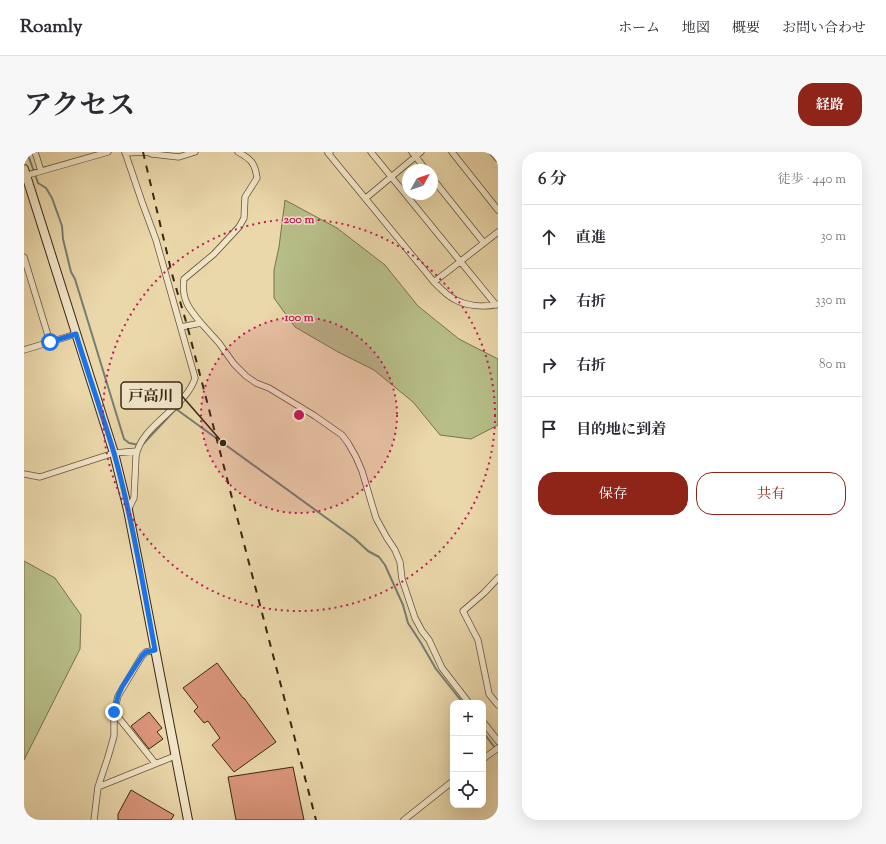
<!DOCTYPE html>
<html lang="ja">
<meta charset="utf-8">
<style>
body{margin:0;font-family:"Sorts Mill Goudy","Noto Serif JP",serif;background:#f7f7f7;color:#2b2b33}
.controls{position:absolute;right:12px;bottom:12px;display:grid;overflow:hidden;border-radius:8px;box-shadow:0 4px 16px #0002}
.controls button{width:36px;height:36px;display:grid;place-items:center;padding:0;border:0;border-bottom:1px solid #e1e1e2;background:#fff;color:#2b2b33;font:20px sans-serif}
.compass{position:absolute;left:378px;top:12px;width:36px;height:36px;border-radius:50%;background:#fff;box-shadow:0 4px 16px #0002;rotate:50deg}
.stop{position:absolute;width:12px;height:12px;margin:-9px;border:3px solid #1a73e8;border-radius:50%;background:#fff}
.stop.end{background:#1a73e8;border-color:#fff;box-shadow:0 1px 4px #0008}
.list{margin:0;padding:0;list-style:none}
h2{display:flex;justify-content:space-between;align-items:center;height:52px;margin:0;padding:0 16px;font-size:17px}
h2 small{font-size:13px;font-weight:400;color:#7c7c81}
.list li{display:grid;grid-template-columns:26px 1fr auto;gap:12px;align-items:center;box-sizing:border-box;height:64px;padding:0 16px;border-top:1px solid #e1e1e2}
.list b{display:block;font-size:15px;white-space:nowrap}
.list em{font-size:13px;font-style:normal;color:#7c7c81}
.actions{display:flex;gap:8px;padding:12px 16px}
.actions a{flex:1;padding:9px 0;border:1px solid #8f2418;border-radius:16px;text-align:center;font-size:14px;color:#8f2418}
.actions .main{background:#8f2418;color:#fff}
.icon{flex:none;width:22px;height:22px;fill:none;stroke:currentColor;stroke-width:2;stroke-linecap:round;stroke-linejoin:round}
.map{position:relative;flex:none;width:474px;height:668px;overflow:hidden;border-radius:16px}
header{display:flex;align-items:center;gap:24px;box-sizing:border-box;height:56px;padding:0 20px;background:#fff;border-bottom:1px solid #e1e1e2}
header strong{font-size:19px}
nav{display:flex;gap:22px;margin-inline-start:auto;font-size:14px}
.intro{display:flex;align-items:center;justify-content:space-between;box-sizing:border-box;height:96px;padding:0 24px}
h1{margin:0;font-size:28px}
.button{padding:10px 18px;border-radius:16px;background:#8f2418;color:#fff;font-size:14px;font-weight:700}
main{display:flex;gap:24px;padding:0 24px}
aside{flex:1;background:#fff;border-radius:16px;box-shadow:0 4px 16px #0002}
.map>svg:first-child{display:block}
.green{fill:#b7be88;stroke:#78734d}
.lines{fill:none;stroke-linecap:round;stroke-linejoin:round}
.stream{stroke:#767d74;stroke-width:2}
.building{fill:#da947a;stroke:#392812}
.street-casing{stroke:#655438;stroke-width:7}
.secondary-casing{stroke:#392812;stroke-width:10}
.street{stroke:#f1e5c8;stroke-width:5.5}
.secondary{stroke:#f1e5c8;stroke-width:8}
.rail{stroke:#392812;stroke-width:2;stroke-dasharray:7 7;stroke-linecap:butt}
.route{stroke:#1a73e8;stroke-width:5}
.ring{fill:none;stroke:#c2185b;stroke-width:2;stroke-dasharray:2 4}
.centre{fill:#c2185b;stroke:#f1e5c8;stroke-width:2}
.ring-label{font-size:12px;text-anchor:middle;font-weight:bold;fill:#c2185b;stroke:#f1e5c8;stroke-width:3;stroke-linejoin:round;paint-order:stroke}
.leader{fill:none;stroke:#392812;stroke-width:1.5}
.callout-dot{fill:#392812;stroke:#f1e5c8;stroke-width:1.5}
.callout{fill:#f1e5c8;stroke:#392812;stroke-width:1.5}
.callout-label{font-size:15px;text-anchor:middle;font-weight:bold;fill:#392812}
</style>
<header>
<strong>Roamly</strong>
<nav><a>ホーム</a><a>地図</a><a>概要</a><a>お問い合わせ</a></nav>
</header>
<div class="intro"><h1>アクセス</h1><a class="button">経路</a></div>
<main>
<div class="map">
<svg width="474" height="668" viewBox="0 0 474 668">
<rect width="100%" height="100%" fill="#ead7aa"/>
<filter id="stains"><feTurbulence type="fractalNoise" baseFrequency=".005" numOctaves="4"/><feColorMatrix values="0 0 0 0 .2 0 0 0 0 .09 0 0 0 0 .02 0 0 0 .5 -.17"/></filter>
<radialGradient id="worn" r=".72"><stop offset=".6" stop-color="#630" stop-opacity="0"/><stop offset="1" stop-color="#630" stop-opacity=".3"/></radialGradient>
<path class="green" d="M261,48L313,76L361,113L394,154L435,187L474,207V273L447,287L416,283L389,250L350,218L314,200L271,175L250,146V118L255,95Z
M0,409L31,426L57,463L56,497L0,608Z"/>
<g class="lines">
<path class="stream" d="M3,0L14,31L22,36L28,46L38,74L39,87L47,120L51,127L100,287L105,291L115,293
M119,292L152,257L330,386L344,399L355,405L361,413L379,453L384,471L397,491L412,517L439,551
M459,580L474,600"/>
</g>
<path class="building" d="M193,511L219,546H220L252,590L210,620L188,593L196,586L184,569L180,571L170,559L174,555L159,536Z
M125,560L138,576L133,580L139,587L125,597L107,574Z
M269,615L280,668H212L204,625Z
M107,638L150,663L147,668H94V662Z"/>
<g class="lines">
<defs>
<path id="street" d="M11,0L17,19
M101,0L118,50L132,88L171,226C162,256 117,273 112,304L110,346L104,358
M306,0L304,1L410,130C416,136 422,143 430,147C442,154 461,156 474,152
M347,0L472,153
M388,0L402,18
M428,0L474,58
M468,0L474,7
M101,1L123,0L128,2L155,5L171,0
M0,24L84,0
M408,26L460,91
M342,46L397,0
M0,105L26,190L52,182
M410,130L474,80
M177,171C165,157 157,147 160,127L190,102L215,75L220,66L221,45L233,26C231,11 227,7 214,0
M157,175L177,171L195,191L210,212L222,224L232,231L245,236L291,264L318,283L324,291L332,305L338,319L352,366L363,386L371,398L376,410L378,427L391,466L398,479L405,488L418,516L445,551
M0,198L26,190
M0,322L16,325L90,301L113,299
M474,426L460,441L439,459L454,488L465,542L474,553
M90,560L131,611
M459,570L474,589
M459,607L474,596
M74,635L151,604
M70,668L74,635L84,605L90,584V560L94,544L118,504L122,500L131,498
M380,668L429,629"/>
<path id="secondary" d="M0,17L90,301L104,358L115,414L164,668"/>
</defs>
<use href="#street" class="street-casing"/>
<use href="#secondary" class="secondary-casing"/>
<use href="#street" class="street"/>
<use href="#secondary" class="secondary"/>
<path class="rail" d="M119,0L148,122L163,173L292,668"/>
</g>
<g class="lines">
<path class="route" d="M26,190L52,182C64,222 78,261 90,301C108,366 119,433 131,498L122,500L118,504L98,535L94,544L90,560"/>
</g>
<circle cx="275" cy="263" r="98" fill="#c2185b" fill-opacity=".12"/>
<g class="ring">
<circle cx="275" cy="263" r="98"/>
<circle cx="275" cy="263" r="196"/>
</g>
<circle cx="275" cy="263" r="6" class="centre"/>
<g class="ring-label">
<text x="275" y="71">200 m</text>
<text x="275" y="169">100 m</text>
</g>
<path class="leader" d="M199 291L158 244"/>
<circle class="callout-dot" cx="199" cy="291" r="4"/>
<rect class="callout" x="97" y="230" width="61" height="27" rx="4"/>
<g class="callout-label">
<text x="127" y="249">戸高川</text>
</g>
<rect width="100%" height="100%" filter="url(#stains)"/>
<rect width="100%" height="100%" fill="url(#worn)"/>
</svg>
<div class="controls">
<button>+</button>
<button>−</button>
<button><svg class="icon" aria-label="locate" viewBox="0 0 24 24"><circle cx="12" cy="12" r="6"/><path d="M12 2v4M12 18v4M2 12h4M18 12h4"/></svg></button>
</div>
<svg class="compass" viewBox="-18 -18 36 36"><path d="M0-13l5 13h-10z" fill="#e53935"/><path d="M0 13l5-13h-10z" fill="#7c7c81"/></svg>
<div class="stop" style="left:26px;top:190px"></div>
<div class="stop end" style="left:90px;top:560px"></div>
</div>
<aside>
<h2>6 分<small>徒歩 · 440 m</small></h2>
<ul class="list">
<li><svg class="icon" aria-label="ahead" viewBox="0 0 24 24"><path d="M12 20V5M6 11l6-6 6 6"/></svg><div><b>直進</b></div><em>30 m</em></li>
<li><svg class="icon" aria-label="right" viewBox="0 0 24 24"><path d="M7 20v-9h11M14 6l5 5-5 5"/></svg><div><b>右折</b></div><em>330 m</em></li>
<li><svg class="icon" aria-label="right" viewBox="0 0 24 24"><path d="M7 20v-9h11M14 6l5 5-5 5"/></svg><div><b>右折</b></div><em>80 m</em></li>
<li><svg class="icon" aria-label="arrive" viewBox="0 0 24 24"><path d="M6 21V4h12l-3 4 3 4H6"/></svg><div><b>目的地に到着</b></div></li>
</ul>
<div class="actions"><a class="main">保存</a><a>共有</a></div>
</aside>
</main>
